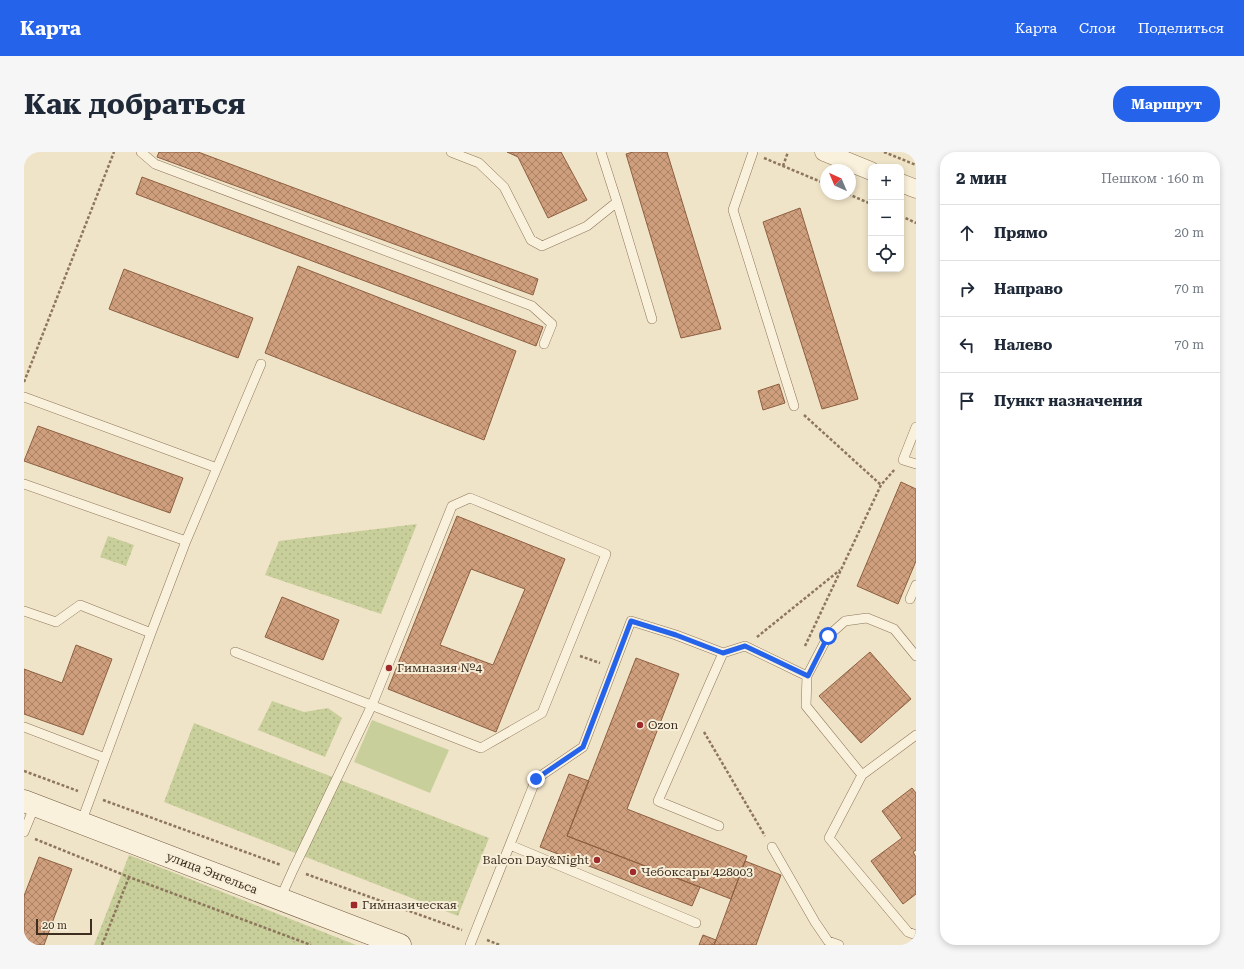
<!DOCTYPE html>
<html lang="ru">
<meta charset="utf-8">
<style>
body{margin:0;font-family:"Roboto Serif",serif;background:#f6f6f7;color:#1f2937}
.controls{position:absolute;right:12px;top:12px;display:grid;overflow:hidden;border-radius:8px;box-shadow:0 2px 6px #0003}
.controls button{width:36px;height:36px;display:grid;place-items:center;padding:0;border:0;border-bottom:1px solid #e0e1e3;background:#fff;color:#1f2937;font:20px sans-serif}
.compass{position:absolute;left:796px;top:12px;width:36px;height:36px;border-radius:50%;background:#fff;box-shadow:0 2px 6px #0003;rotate:316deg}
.scale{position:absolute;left:12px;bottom:10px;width:56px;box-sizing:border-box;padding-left:4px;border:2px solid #3d2e20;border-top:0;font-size:11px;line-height:14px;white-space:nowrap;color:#3d2e20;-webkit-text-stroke:3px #f7eed8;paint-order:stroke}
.stop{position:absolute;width:12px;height:12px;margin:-9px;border:3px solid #2563eb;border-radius:50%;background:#fff}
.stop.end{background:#2563eb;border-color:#fff;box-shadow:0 1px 4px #0008}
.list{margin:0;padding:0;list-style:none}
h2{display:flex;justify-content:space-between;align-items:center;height:52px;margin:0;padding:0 16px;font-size:17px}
h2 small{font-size:13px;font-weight:400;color:#747a83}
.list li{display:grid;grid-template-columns:26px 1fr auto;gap:12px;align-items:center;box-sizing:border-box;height:56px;padding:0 16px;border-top:1px solid #e0e1e3}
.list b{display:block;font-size:15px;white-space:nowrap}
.list em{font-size:13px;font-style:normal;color:#747a83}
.icon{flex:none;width:22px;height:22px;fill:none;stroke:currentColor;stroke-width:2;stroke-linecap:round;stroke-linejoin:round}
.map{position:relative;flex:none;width:892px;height:793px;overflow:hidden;border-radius:16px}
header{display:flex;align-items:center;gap:24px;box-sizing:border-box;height:56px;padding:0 20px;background:#2563eb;color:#fff}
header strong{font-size:19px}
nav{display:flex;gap:22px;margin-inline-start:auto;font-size:14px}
.intro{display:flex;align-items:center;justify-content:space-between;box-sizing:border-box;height:96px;padding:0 24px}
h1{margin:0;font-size:28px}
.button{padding:10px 18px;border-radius:16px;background:#2563eb;color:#fff;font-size:14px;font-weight:700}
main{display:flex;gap:24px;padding:0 24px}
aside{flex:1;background:#fff;border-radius:16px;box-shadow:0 2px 6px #0003}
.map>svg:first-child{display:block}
.park{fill:url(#park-dots)}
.pitch{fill:#c9cf9b}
.building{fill:url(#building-cross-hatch);stroke:#8d5f41;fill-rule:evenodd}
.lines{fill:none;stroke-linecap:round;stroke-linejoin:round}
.lane-casing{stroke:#8d765c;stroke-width:10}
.street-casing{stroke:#8d765c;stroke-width:19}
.secondary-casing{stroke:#6f573f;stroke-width:23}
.path{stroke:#8d765c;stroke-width:2.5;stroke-dasharray:3 2;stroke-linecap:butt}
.lane{stroke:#faf1dc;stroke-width:9}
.street{stroke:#faf1dc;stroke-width:18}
.secondary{stroke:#faf1dc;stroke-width:22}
.route{stroke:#2563eb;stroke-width:5}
.poi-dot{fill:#9e2a2b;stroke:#f7eed8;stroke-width:1.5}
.labels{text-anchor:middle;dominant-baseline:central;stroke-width:4;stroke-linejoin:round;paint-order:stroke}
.poi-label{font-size:12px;fill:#3d2e20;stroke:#f7eed8;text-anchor:start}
.street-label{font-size:12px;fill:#3d2e20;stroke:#f7eed8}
</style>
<header>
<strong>Карта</strong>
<nav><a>Карта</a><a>Слои</a><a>Поделиться</a></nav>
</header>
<div class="intro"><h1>Как добраться</h1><a class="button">Маршрут</a></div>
<main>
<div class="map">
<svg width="892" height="793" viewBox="0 0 892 793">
<defs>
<pattern id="park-dots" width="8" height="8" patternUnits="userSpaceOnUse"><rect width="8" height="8" fill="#c9cf9b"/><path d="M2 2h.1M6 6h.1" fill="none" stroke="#aeb285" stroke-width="1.8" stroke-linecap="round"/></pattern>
<pattern id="building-cross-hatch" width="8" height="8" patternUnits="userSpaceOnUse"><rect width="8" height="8" fill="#cf9f7d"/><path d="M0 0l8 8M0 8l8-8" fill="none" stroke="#a98266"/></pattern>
</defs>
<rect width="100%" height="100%" fill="#f0e4c8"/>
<path class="park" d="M393,372L357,462L241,423L255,389Z
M84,384L110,393L102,414L76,405Z
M248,549L280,560L304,556L318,566L301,605L234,578Z
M170,571L465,686L434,764L140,650Z
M105,703L332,793H70Z"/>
<path class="pitch" d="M348,568L425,598L406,641L330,610Z"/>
<path class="building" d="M135,0H174L514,127L509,143L133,5Z
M483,0H537L563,48L524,66L494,5Z
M609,0H643L697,177L657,186L602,2Z
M118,25L519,175L512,194L112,42Z
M776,56L834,247L798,257L739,70Z
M274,114L492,199L460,288L241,201Z
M100,117L229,166L214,206L85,157Z
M755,232L761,251L739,258L734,239Z
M14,274L159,326L146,361L0,309Z
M877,330L892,337V409L874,452L833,434Z
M433,364L541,407L472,580L364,537ZM447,417L501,437L469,513L416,493Z
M258,445L315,468L299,508L241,485Z
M52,493L88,507L59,583L0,562V517L38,531Z
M846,500L887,547L837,591L795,544Z
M612,506L655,522L603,657L723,704L707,747L543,684Z
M545,622L565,629L543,684L676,735L668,754L516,695Z
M888,636L892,641V698L889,700L892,705V742L879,752L847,709L878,686L858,659Z
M15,705L48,717L20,793H0V744Z
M721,709L757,723L732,793H690Z
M679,783L692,788L690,793H675Z"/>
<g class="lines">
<defs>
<path id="lane" d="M117,0L131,12L508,154L528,172L520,192
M427,0L455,11L480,35L507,88L518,94L563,74L593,50L577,0
M729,0L709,58L770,254
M593,50L628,167
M0,245L193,316
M892,275L879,308L892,312
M0,332L162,389
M886,447L892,433
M0,459L32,470L56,453L127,481
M211,500L457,596L518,561L582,402L446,346L428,354L348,553L269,718L256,747
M699,501L721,494L783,524
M0,575L81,606
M892,583L838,623L805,686L884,780L892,783
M838,623L782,554L783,524L804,484L821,469L843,466L870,477L892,504
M57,671L127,481L162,389L237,212
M0,680L11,653
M486,693L672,771
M748,695L791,770L804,789L815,793
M446,793L512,627L559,595L607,469L652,483L699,501L634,649L695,674"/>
<path id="street" d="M800,0L847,19
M877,31L892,37"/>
<path id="secondary" d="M0,649L376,793"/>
</defs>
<use href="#lane" class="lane-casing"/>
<use href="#street" class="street-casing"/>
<use href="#secondary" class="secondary-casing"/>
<path class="path" d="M860,0L892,13
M740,6L802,32
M759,14L764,0
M824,42L847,52
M877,64L892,71
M0,230L90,0
M780,263L857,333
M733,485L816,418
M781,494L857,333L871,317
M556,504L576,511
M680,580L741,684
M0,619L54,639
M79,648L257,713
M11,687L105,725L287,793
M282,722L438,778
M463,788L476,793
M78,793L105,725"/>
<use href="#lane" class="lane"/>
<use href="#street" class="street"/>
<use href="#secondary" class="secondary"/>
</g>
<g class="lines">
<path class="route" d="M512,627L559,595L607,469L652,483L699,501L721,494L784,524L804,484"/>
</g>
<g class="poi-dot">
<circle cx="365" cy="516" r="4"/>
<circle cx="616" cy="573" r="4"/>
<circle cx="573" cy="708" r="4"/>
<circle cx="609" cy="720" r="4"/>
<rect x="326" y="749" width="8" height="8" rx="2"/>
</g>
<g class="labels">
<g class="poi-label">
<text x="373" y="516">Гимназия №4</text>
<text x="624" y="573">Ozon</text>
<text x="565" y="708" text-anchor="end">Balcon Day&amp;Night</text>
<text x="617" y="720">Чебоксары 428003</text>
<text x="338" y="753">Гимназическая</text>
</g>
<g class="street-label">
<text transform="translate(188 721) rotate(21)">улица Энгельса</text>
</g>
</g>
</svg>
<div class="controls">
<button>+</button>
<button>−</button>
<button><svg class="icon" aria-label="locate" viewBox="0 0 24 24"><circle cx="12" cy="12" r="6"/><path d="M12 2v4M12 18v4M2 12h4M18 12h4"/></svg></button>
</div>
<svg class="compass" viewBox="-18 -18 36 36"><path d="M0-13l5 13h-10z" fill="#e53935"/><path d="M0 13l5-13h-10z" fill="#747a83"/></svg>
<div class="scale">20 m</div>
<div class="stop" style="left:804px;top:484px"></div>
<div class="stop end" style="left:512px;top:627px"></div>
</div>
<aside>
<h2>2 мин<small>Пешком · 160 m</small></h2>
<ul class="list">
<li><svg class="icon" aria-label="ahead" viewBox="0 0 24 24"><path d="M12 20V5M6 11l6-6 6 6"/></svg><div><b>Прямо</b></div><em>20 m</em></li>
<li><svg class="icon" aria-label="right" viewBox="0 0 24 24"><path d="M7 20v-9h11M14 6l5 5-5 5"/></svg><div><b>Направо</b></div><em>70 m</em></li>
<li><svg class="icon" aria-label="left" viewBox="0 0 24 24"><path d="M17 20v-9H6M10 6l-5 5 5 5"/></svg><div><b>Налево</b></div><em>70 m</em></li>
<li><svg class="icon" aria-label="arrive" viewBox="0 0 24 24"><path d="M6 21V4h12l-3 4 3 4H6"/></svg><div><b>Пункт назначения</b></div></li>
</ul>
</aside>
</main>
